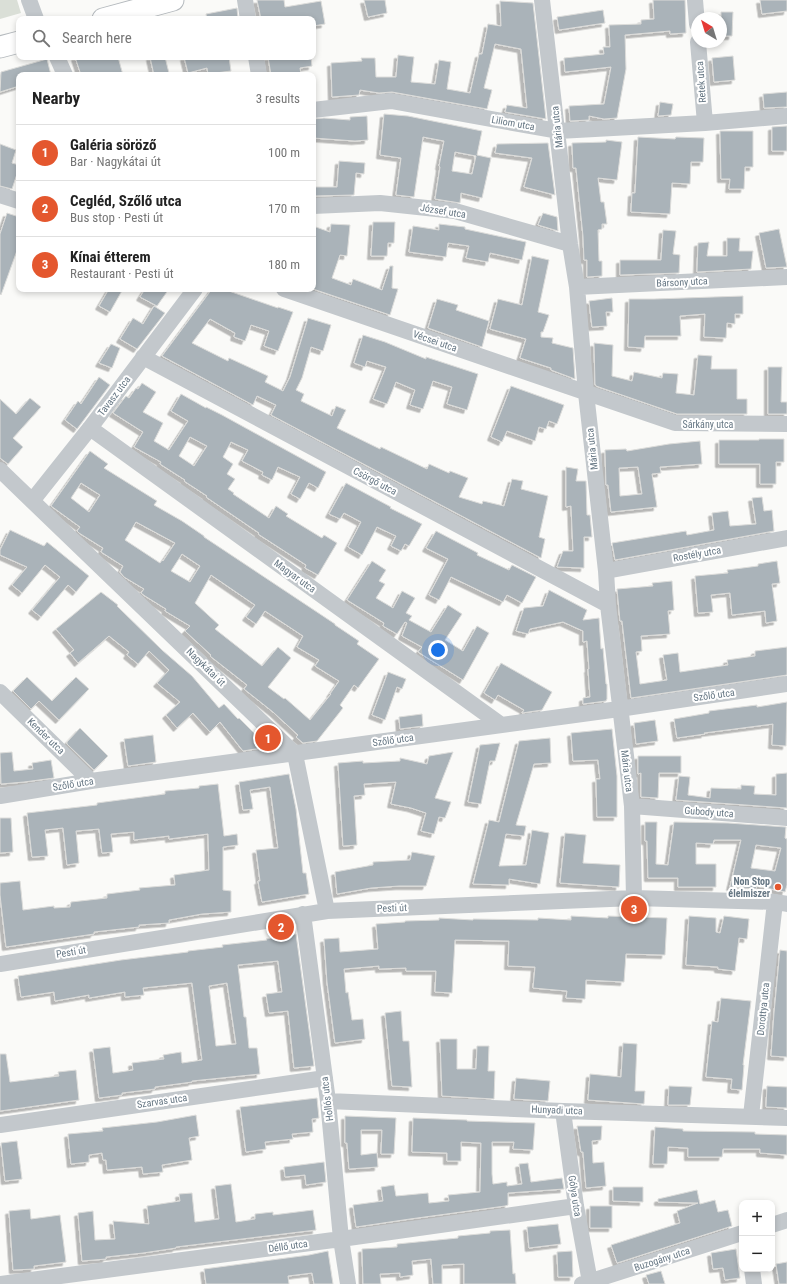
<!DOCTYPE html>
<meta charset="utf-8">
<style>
body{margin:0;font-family:"Roboto Condensed",sans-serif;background:#f2f2f2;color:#222}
.controls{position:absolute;right:12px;bottom:12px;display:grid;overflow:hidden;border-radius:8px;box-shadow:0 2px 6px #0003}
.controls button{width:36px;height:36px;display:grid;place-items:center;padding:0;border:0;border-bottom:1px solid #e0e0e0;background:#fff;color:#222;font:20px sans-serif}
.compass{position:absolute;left:691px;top:12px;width:36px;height:36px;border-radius:50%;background:#fff;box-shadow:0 2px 6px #0003;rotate:322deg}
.you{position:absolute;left:438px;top:650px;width:14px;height:14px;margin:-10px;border:3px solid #fff;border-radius:50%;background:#1a73e8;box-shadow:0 0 0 6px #1a73e833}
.badge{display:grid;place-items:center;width:26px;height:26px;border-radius:50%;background:#e4572e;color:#fff;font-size:13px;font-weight:700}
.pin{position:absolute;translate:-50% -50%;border:2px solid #fff;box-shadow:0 1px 4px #0006}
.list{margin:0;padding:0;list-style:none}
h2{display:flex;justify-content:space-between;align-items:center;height:52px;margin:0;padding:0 16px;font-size:17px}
h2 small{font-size:13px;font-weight:400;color:#767676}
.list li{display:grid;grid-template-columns:26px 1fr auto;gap:12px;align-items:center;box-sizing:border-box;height:56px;padding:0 16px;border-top:1px solid #e0e0e0}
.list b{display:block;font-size:15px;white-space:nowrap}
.list p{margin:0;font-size:13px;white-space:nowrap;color:#767676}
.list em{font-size:13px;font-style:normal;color:#767676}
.icon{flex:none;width:22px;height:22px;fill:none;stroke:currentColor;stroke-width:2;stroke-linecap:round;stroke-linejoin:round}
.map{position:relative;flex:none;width:787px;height:1284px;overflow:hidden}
.search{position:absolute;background:#fff;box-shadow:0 2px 6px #0003;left:16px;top:16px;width:300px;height:44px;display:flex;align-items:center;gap:10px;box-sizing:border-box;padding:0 14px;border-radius:8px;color:#767676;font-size:15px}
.panel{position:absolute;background:#fff;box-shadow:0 2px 6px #0003;left:16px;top:72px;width:300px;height:220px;border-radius:8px}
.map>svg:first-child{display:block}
.green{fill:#dadfd7}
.building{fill:#aab3b9;stroke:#dcdcda;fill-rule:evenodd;filter:url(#shadow)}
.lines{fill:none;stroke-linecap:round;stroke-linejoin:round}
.major-casing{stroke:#b5babe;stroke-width:23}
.minor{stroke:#c3c8cc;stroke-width:16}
.major{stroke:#fff;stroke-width:21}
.poi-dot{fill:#e4572e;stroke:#fff;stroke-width:1.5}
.labels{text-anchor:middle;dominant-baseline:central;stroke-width:4;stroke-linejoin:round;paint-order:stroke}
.street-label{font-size:10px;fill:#657683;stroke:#fff}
.poi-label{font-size:10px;font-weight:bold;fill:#657683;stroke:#fff;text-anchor:end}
</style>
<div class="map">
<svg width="787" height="1284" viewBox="0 0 787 1284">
<defs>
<filter id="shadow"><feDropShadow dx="-3.5" dy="3.5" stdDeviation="0" flood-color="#0004"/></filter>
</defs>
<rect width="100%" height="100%" fill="#fafaf8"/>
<path class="green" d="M0,0H17L21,13L0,19Z"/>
<path class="building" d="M257,0H284L285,7L321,1L325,24L313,26V19H261Z
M364,0H385L387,13L368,17Z
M653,0H685L686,33L670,34V31L625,35L626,69L617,118L604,119L589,116V120L570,121L569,106L604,104L611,67L565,72L564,58L604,54L603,47H610L609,25L641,24V20L654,19Z
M760,0H787V11L762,14Z
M500,1L533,3L546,119L505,112L507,105L527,108L521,49L495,44L484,88L492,90L487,109L392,92L379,93L360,90L359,95L332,97L331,63L362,61L361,58H375L376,77H396L398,55L414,57L411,82L435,84L439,60L451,62L447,89L470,93L479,54H482L488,24L501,26Z
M237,8L238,19H207L206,14Z
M603,10L605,23L559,30L557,17Z
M721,12H733L732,36H721Z
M733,56L735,80L714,82L712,58Z
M75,57H118L123,75H81Z
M150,57H165L169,73L154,75Z
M184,57H229L231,71L208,74L207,68L188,73Z
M268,57H311L312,66L300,68L301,75H271Z
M47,59L51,75H19V86L0,92L1,72Z
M787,92V107L764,108L763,94Z
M660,102L673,104L671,115L658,116Z
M384,114L408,116L482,131L477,155L491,158L482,198L461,193L460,203L435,199L440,167L439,166L444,141L423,137L414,197L396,195L401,158L380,155ZM455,152L476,156L472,174L452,171Z
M367,116L368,140L355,141L313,138V119L324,118L350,120V117Z
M787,126V151H772V127Z
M720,131H753V167H745L744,189H729L730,179H721Z
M638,137L675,139L676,137L704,138L703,162H691L690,184L672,183L670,214L631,212L632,193H635Z
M606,140L622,142L617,180L598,178L601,202H604L607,224H602V229L598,230L599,261H602V276L587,277V260H584L583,236L576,168H573L572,143L606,142Z
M548,143L555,195L524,187L532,158L495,153L497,144Z
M0,144L16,150L12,163L19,165V168L12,189L0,186Z
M339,161L365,163L364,174L356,173L354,195L313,196V187H337Z
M7,213L19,217V245L1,295L0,294V234Z
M543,213L557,217L558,231L538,225Z
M373,222H395L394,243H388L387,256H371Z
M331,224L350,225L347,256L340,255L332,278L351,285L353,279L382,290L390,266H393L392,288L398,289L390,315L313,289V226L330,232Z
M439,224L465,227V229L526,242L522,260L490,253L488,262L466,258L469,246L448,243L446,257L409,252L413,226L439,230Z
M779,229L787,267L766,268L759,233Z
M663,230L676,231L673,254L680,255L679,273L620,275V260H661Z
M727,238H740L739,251H753L751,269L697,272L698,243L709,242L707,256H727Z
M532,256L549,260L538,312L549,315L543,332H541V337L553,338L552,343L573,348L575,379L551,370V368L520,358L526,339L490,329L498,299L522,305Z
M109,289H123L110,312L99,306Z
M145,289H169L157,306L140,297Z
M212,289H223L278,308V307L293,312L278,351L264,346L269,331L251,325L245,341L234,337L235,333L210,319L192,343L228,361L229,358L268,376L265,382L283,391L290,377L308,318L331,325L323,351L311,347L302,378L296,390L304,394L301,401L332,416L336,406L346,410L337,428L380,449L381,447L427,469L429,464L449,473L450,471L468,478L459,497L482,504L483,501L504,506L512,479L523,481L521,489L548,496L539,537L545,539L541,558L271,415L276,405L257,396L253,405L162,356Z
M743,296V314H735V324L727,323L726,338L704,337L705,314L680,316L681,336H645L644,348L628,347L629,299H654Z
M612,298L613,312H606L607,326L592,327L589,301Z
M437,299L458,305L456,310L489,321L482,347L428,328Z
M154,306L165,313L137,349L120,339L133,318L143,324Z
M363,335L385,342L426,359V357L478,374L467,410L447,404L452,387L433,381L423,409L410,405L415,390L396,382L387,404L373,399L386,367L367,361L365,367L354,363Z
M594,343L613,345L612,376L632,381L634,372L662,378L663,373L678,374L676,393L694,395L698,355L712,356L711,369H737V399H747V414H677L596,386L595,384Z
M111,344L120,348L112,368L99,363Z
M768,367H782L781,402H787V414H768Z
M99,377L110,385L77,429L65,420L78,401L81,404Z
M142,383L156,392L143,412L163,423L154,441L169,450L188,421L171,411L181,394L206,408V407L222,415L326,472L318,488L309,483L300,499L291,494L300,477L278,467L272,480L262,475L263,472L242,461L248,450L231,442L223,457L233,464L227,474L235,479L228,489L234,493L233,494L269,518L276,506L288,514L286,516L322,538L324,535L337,543L318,575L305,568L306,565L258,534L259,533L206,497L207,496L184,481L185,480L160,464L161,462L134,447L143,432L113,413L126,396L129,398L136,388L138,389ZM190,437L207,446L194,466L179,456Z
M511,386L564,405L557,424L549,421L546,429L539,427L535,441L507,431L502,442L491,437Z
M30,398L41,407L13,438L23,447L8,464L0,458V399L16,414Z
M759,439H784V462H776V484H760V464H719V440H759Z
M700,441L702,464L660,467L661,473L652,474L657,507L611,512L608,485H606L605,450L626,449L627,451L669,444ZM638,467L642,494L620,496L619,468Z
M90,451L108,464L104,468L157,501L154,505L182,521L204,536V537L335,624V625L359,641L357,644L379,659L358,688L354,685L340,705L343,708L317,741L303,743L296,737L298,735L273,712L244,689L247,685L210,656L211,655L185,631L190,626L165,611L166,609L145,596L141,593L144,589L124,577L120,572L123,566L101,552L103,548L79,533L77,531L80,527L51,506ZM81,483L100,495L89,512L71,498ZM136,522L175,543L163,561L162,560L160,563L125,540ZM182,554L200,566L190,582L171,571ZM211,575L255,605L246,617L256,624L265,611L303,636L297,647L319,660L315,666L339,681L330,694H331L310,720L285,698L284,699L268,687L291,658L278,647L262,666L215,629L219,625L195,603Z
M566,467L578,469L576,481H586L587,515H590L592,537H584V568L557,567L563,551H573L571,506L566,507Z
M346,483L391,507L390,508L422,524L409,546L405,544L401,551L391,546L396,536L377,527L362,555L348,547L361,522L344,513L340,519L329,514Z
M762,497L764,511L772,510L774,531L615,560L612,543L686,531L687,535L714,530L712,513L728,511L730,526L756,524L752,498Z
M10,530L44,546L47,542L89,576L76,592L68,585L41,617L32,610L60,577L45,565L22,593L12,585L27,567L0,555V550Z
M436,531L478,553L477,555L509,570L512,565L536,577L522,603L507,595L503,602L451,577L439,600L429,595L448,559L426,548Z
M372,561L386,570L379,581L385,584L376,598L393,608L402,591L415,598L406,613L412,616L409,620L431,632L448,605L462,614L445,640L463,651L477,626L489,633L463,680L418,652L422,647L402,636L407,623L405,622L397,634L383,626L384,623L347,600Z
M777,561L780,583L772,584L777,621L766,623L765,611L732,615L730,593L711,595L713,612L698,613L695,576L728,573L727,570L758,566V564Z
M672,581L674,610L668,611L670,634L641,636L642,651L636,652L640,684L667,680L663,655L678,653L680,672L728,665L727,660L755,656V651L787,647V675L631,698L622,621H620L617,589L653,586L652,583Z
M549,590L587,610L583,620L599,618L601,649L603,648L606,684H607V699L606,701L583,704V698L590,697L588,669H589L587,641L583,642V631L563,622L530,629L528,634L516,631L524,608L543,606Z
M101,592L118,605L117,606L162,650L192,676L219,708L224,704L238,719L239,718L268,747L243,751L220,722L210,732L193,713L177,728L166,715L180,702L157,683L169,670L149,651L138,664L127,655L129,652L109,636L78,663L70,653L74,650L56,629Z
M501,663L552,692L542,710L522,713L524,710L498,695L495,700L484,693Z
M388,672L406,679L402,689L397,687L385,720L372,715Z
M27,677L52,701L76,677L89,689L59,720L39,701L31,709L13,691Z
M787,702L786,746L772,745L773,724L704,733L705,734L677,738L674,719L709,713V711L757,705V707Z
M422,714L423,726L400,729L399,717Z
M655,720L658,741L636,744L634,723Z
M80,728L108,756L94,770L67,744V742Z
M612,729L617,776V817H597L596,779H600L598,760L573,761L571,733Z
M153,735L156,762L128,766L124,739Z
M550,738L551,763L534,764L516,825L526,826L524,836L506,834L499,866L526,865L532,830L549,833L540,884L509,879V885L473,884L489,820L499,822L519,741Z
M500,743L495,761H490L481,804L468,802L480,745Z
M12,752L14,771L33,769L32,763L51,760L54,778L24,782L1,784L0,753Z
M453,752L435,798L451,802L445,818L439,817L434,834L421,831L426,813L411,808L391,804L396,782L364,784L365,795L354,796L357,845L343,846L338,763L363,761V763L400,761V758L427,764L429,756Z
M638,756H681V773H659L658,798L641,797V773L638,774Z
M787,773V808L676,800L679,776L690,777L688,795L710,798L711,788L741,789V785L755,786L754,794L776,795V774Z
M289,774L296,809L303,873H306L309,894L262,902L258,881H260L256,850L278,848L270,787L250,790L253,809L243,810L239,782Z
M218,784L224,836L237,834L238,845L223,847V890L231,891V912L202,914L169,920V923L139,925V927L94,932V934L6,947L0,895V883L20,881L23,910L54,906V908L70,907L71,902L107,898V894L140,890L139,888L175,885L174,875L209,870L208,834L169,839V836L134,840V832L111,834L113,852L102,853L99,829L76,831L79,863L67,865L63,828L45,830L48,856L32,857L27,813L97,805V803L165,794V791L199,788V786Z
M0,818H11L13,852L0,853Z
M645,822H657L656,864L668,865L674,822L728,823L786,827L785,838L787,839V885L785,892L757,886L756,889L730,887L741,840H714L713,844L696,843V864H716V887H678V878H648L647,841H645ZM756,845L781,848L775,871L751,868Z
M565,833L586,835L583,863L620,865L619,887L560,883Z
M412,852L435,856L426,886H399L371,888L337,894L335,872L373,865V862L410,860Z
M571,916L608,918V916L667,918L665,955L626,954L624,982L586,980L585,999L566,998L567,991L533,988L535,967L508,966L509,941L455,940L452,993L435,992L436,971H406V968L379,969V966L344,969L346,993L348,992L352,1020L363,1019L365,1039L335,1043L327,982L324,939L339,938L340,952L378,949L376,924L405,922V921L439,920V918L473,920V919L538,920V918L571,920Z
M689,916L716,918V932L720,933L724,916L749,919L747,939L739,938L735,971L718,969V967L686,965Z
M296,934L314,1066L294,1068L288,1011L269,1013L266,994L282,992L278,961L238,965L244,1017H246L249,1048H257L260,1074L192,1081V1082L155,1087V1089L122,1093V1095L99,1098L93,1049L110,1047L113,1073L133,1070L132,1063L164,1059L163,1055L181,1052L182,1063L202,1060L192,983L143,988L144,995L125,997V992L89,998V995L55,1001L54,992L21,997L18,976L121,960L188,952V951L223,947L222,945L267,940L266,939ZM227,983L236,1044L216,1046L209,986Z
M780,950L787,951V1057L771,1056L774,1013Z
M721,998L751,1001L743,1065H744L742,1090L731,1089L732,1079L706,1077L712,1021L718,1022Z
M401,1011L403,1041H409L412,1087L392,1086L385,1013Z
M440,1039H457V1069H476L477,1046H489L488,1071H495L494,1099L442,1096Z
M623,1043L637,1044L635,1091H645L644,1104L588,1100L590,1074L621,1077Z
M0,1054H6L10,1082L59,1076L58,1072L76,1070L79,1100L0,1111Z
M516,1078L550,1081L548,1101L514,1099Z
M669,1086L692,1087L690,1105H668Z
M767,1086L787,1087V1108L766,1107Z
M317,1098L319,1118L312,1119L313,1132L292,1134L293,1139L265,1142L266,1149L246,1152L240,1107Z
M196,1115L199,1136L189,1138L192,1160L162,1165L163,1172L143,1174L142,1167L107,1170L106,1160H103L102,1153L89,1155V1162L71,1164L68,1134L103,1131L102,1128L157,1122Z
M345,1116L396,1118L394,1154H381L382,1130H361V1155L377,1153L378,1167L349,1169L347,1143H345Z
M413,1118L467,1120V1121L535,1123L533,1150L513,1149L514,1142H492V1174L493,1184L507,1182V1186L522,1184L519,1164L528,1163L531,1182L562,1178L564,1189L508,1193V1205L505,1206L410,1219L356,1227L353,1205L383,1201L381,1187L394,1185L396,1196L428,1193L429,1203L449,1201L448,1195L480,1192L481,1143L461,1142V1161H447V1153L412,1152Z
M577,1126H602L601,1140L592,1141L593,1163L604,1162L606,1186L586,1188L583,1152H581Z
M655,1127L683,1129V1131L755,1132V1134L787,1135V1155L760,1153V1149H723L722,1157H688V1148L668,1147L667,1164H653Z
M17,1141L22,1179L5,1181L1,1143Z
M324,1162L326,1182L306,1185L305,1175L285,1177L284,1167Z
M231,1184L236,1222L255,1219V1214L273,1212V1215L313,1210L316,1230L176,1247V1248L143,1253L106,1257V1259L82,1261L78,1213L93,1211L95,1240L115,1239L113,1221L149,1224L147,1206L180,1201L179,1194L192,1193L195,1222L219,1219L215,1186Z
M613,1187H643V1202L613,1201Z
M697,1190L700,1204L715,1200L718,1212L728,1210L732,1226L617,1263L611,1245L680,1223L677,1211L698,1203L658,1202V1199Z
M590,1206H612V1228H590Z
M30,1209L31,1219L60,1215L66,1262L34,1266V1269L13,1270L9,1211Z
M558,1224L561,1244L529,1248L527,1227Z
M510,1230L513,1274L515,1273L516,1284H464V1264L442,1265V1284H433L431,1259L412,1261L413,1275L400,1277V1273L380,1274L381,1284H363L362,1249L397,1247V1244L458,1238V1236L490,1233V1231Z
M736,1249L740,1278L725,1280L723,1268L713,1269L711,1253Z
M328,1251L333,1284H314L312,1273L288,1276L289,1284H206L204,1269L309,1255Z
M572,1251L573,1277H558L557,1252Z
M787,1262V1284H779L776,1264Z
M661,1271L665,1284H649L646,1275Z"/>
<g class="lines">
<defs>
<path id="major" d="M103,19L173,0
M0,47L19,42"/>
</defs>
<use href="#major" class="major-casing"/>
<path class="minor" d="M29,0L36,19
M245,0L248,19
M542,0L570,244L577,287L586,393L606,571L608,605L632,806L634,898
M695,0L697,24
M698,42L705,123
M57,57L65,75
M256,57L259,75
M313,110L391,101L558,131L705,123L787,116
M0,195L19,201
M313,206L380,203L455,211L570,244
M577,287L787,277
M284,289L675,423L787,424
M143,357L608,605
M90,428L500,724
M0,470L295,754L327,911
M32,501L90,428L195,289
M606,571L787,538
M0,692L91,781
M0,796L91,781L619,709L787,684
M632,806L787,818
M303,914L328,1101L341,1239L348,1284
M0,964L327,911L634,898L776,902L787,904
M328,1101L563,1111L787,1118
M563,1111L576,1206L590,1282
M751,1116L774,911L776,902
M0,1125L325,1078
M772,1225L787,1220
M752,1269L754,1284
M0,1284L341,1239L576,1206
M582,1284L742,1233"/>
<use href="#major" class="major"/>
</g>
<circle class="poi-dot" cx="778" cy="887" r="4"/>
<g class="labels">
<g class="street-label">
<text transform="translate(701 82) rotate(-94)">Retek utca</text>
<text transform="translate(513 123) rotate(10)">Liliom utca</text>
<text transform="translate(557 127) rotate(-96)">Mária utca</text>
<text transform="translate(443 211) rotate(9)">József utca</text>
<text transform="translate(682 282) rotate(-3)">Bársony utca</text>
<text transform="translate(435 341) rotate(19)">Vécsei utca</text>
<text transform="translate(114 396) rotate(-53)">Tavasz utca</text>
<text x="708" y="424">Sárkány utca</text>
<text transform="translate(592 449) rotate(-96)">Mária utca</text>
<text transform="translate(375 481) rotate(28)">Csörgő utca</text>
<text transform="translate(697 554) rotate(-10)">Rostély utca</text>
<text transform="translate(295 576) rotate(36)">Magyar utca</text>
<text transform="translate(206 667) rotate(44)">Nagykátai út</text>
<text transform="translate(714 695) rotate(-8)">Szőlő utca</text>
<text transform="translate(46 736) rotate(44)">Kender utca</text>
<text transform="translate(393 740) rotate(-8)">Szőlő utca</text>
<text transform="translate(627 771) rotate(83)">Mária utca</text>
<text transform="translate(73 784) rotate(-9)">Szőlő utca</text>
<text transform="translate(709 812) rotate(4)">Gubody utca</text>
<text transform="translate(392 908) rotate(-2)">Pesti út</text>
<text transform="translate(71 952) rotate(-9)">Pesti út</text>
<text transform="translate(763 1009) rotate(-84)">Dorottya utca</text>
<text transform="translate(327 1099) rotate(-97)">Hollós utca</text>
<text transform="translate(162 1101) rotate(-8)">Szarvas utca</text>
<text transform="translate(557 1110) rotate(2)">Hunyadi utca</text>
<text transform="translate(575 1196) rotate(81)">Gólya utca</text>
<text transform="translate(288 1246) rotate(-8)">Déllő utca</text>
<text transform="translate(662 1259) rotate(-18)">Buzogány utca</text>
</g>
<g class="poi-label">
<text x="770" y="881">Non Stop<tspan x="770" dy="12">élelmiszer</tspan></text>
</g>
</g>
</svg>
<div class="controls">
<button>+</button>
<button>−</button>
</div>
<svg class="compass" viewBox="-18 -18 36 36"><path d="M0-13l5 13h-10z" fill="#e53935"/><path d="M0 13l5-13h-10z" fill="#767676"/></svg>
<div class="you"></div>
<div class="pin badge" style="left:268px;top:738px">1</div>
<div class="pin badge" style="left:281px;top:927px">2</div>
<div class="pin badge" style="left:634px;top:909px">3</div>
<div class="search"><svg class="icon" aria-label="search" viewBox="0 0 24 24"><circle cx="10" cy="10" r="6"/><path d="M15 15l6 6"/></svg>Search here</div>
<section class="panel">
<h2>Nearby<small>3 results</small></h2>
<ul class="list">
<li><span class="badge">1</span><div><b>Galéria söröző</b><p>Bar · Nagykátai út</p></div><em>100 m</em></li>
<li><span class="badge">2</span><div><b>Cegléd, Szőlő utca</b><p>Bus stop · Pesti út</p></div><em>170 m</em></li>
<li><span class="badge">3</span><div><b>Kínai étterem</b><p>Restaurant · Pesti út</p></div><em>180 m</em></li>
</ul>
</section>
</div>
